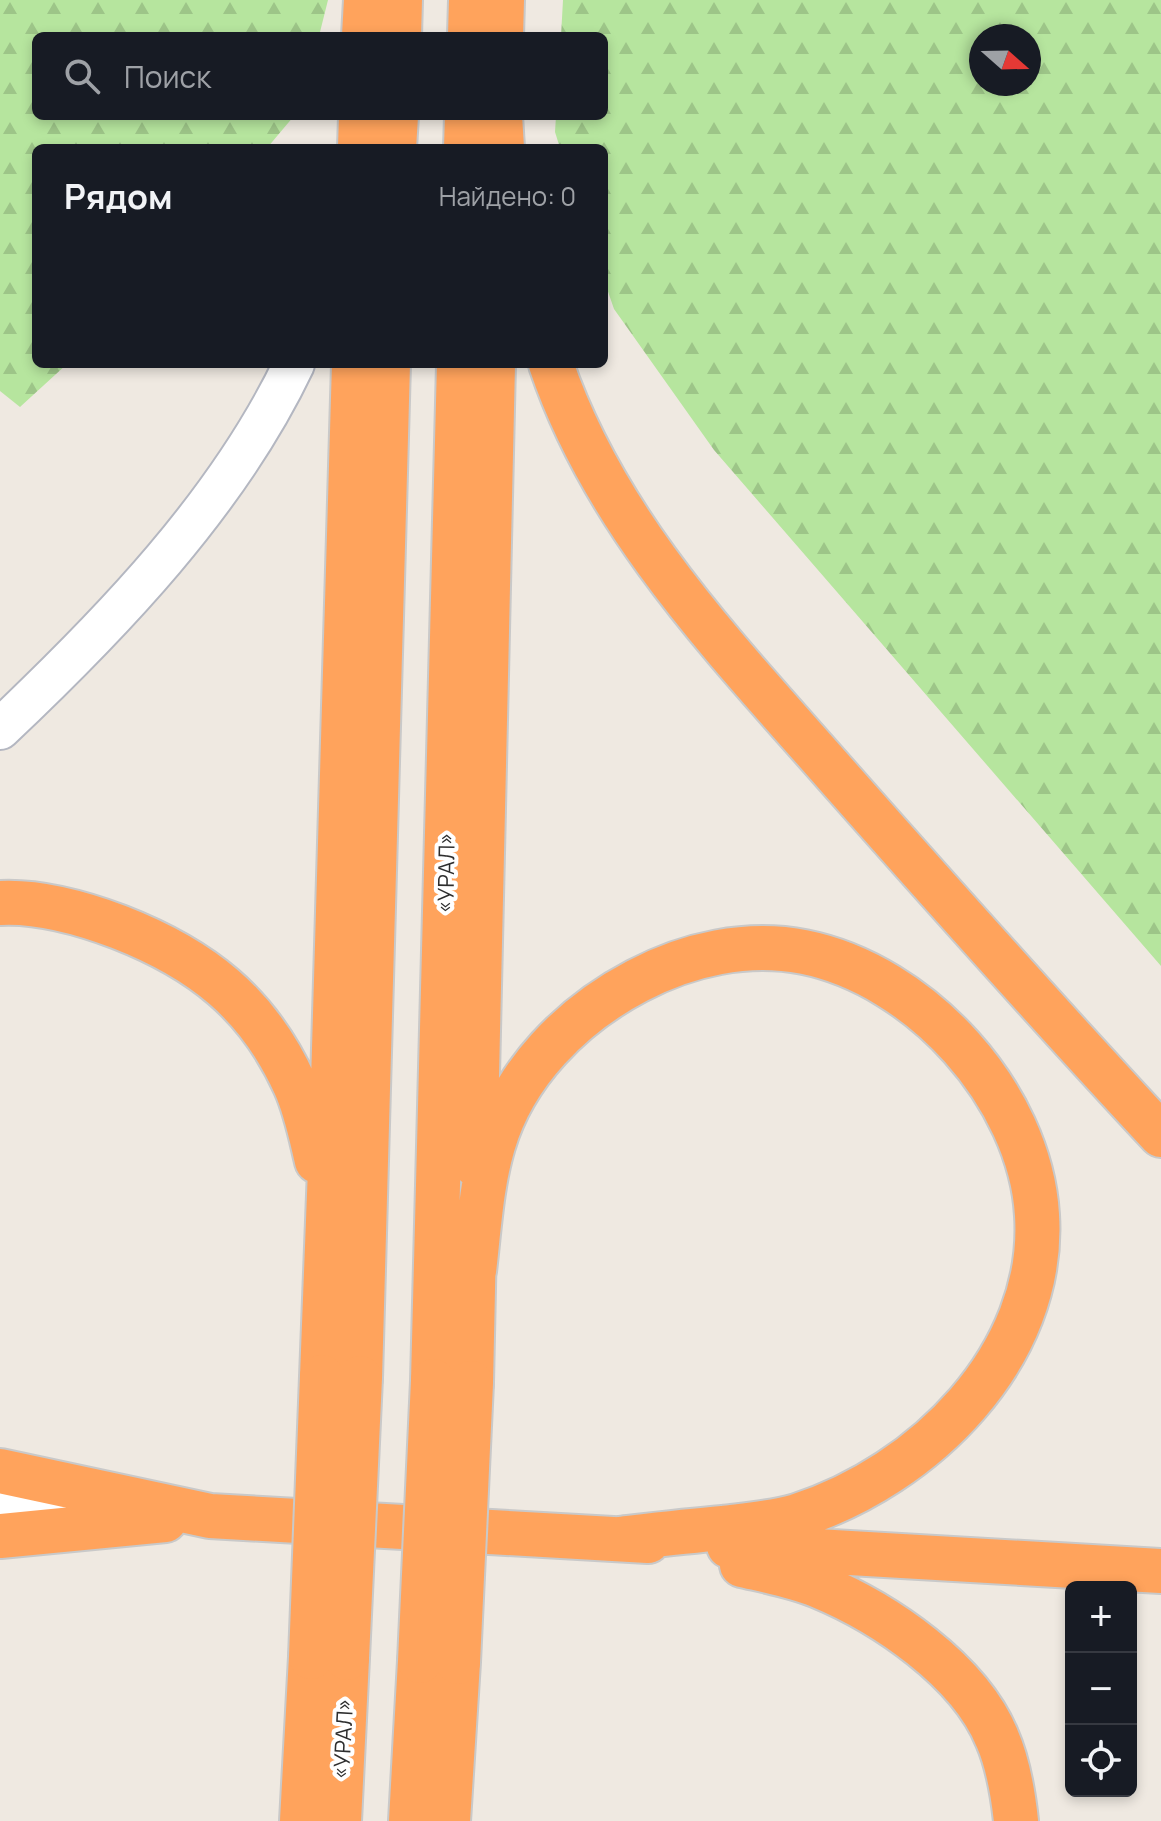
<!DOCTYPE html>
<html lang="ru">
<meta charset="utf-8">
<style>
body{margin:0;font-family:Manrope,sans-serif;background:#20242c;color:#f1f3f6}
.controls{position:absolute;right:24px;bottom:24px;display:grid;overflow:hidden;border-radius:12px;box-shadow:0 4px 12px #0003}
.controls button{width:72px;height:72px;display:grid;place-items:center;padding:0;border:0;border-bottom:2px solid #363941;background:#171b24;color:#f1f3f6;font:40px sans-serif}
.compass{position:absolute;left:969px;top:24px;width:72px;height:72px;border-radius:50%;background:#171b24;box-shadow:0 4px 12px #0003;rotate:110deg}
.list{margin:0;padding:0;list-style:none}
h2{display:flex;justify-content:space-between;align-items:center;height:104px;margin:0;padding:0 32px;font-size:34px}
h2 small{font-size:26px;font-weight:400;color:#9ea1a6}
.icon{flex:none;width:44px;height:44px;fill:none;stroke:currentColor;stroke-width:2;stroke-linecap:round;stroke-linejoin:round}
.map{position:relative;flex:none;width:1161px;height:1821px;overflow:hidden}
.search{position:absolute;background:#171b24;box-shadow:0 4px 12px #0003;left:32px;top:32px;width:576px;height:88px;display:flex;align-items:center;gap:20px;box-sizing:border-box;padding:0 28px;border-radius:12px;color:#9ea1a6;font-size:30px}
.panel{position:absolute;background:#171b24;box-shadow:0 4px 12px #0003;left:32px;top:144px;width:576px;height:224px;border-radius:12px}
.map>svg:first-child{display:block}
.forest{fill:url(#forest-firs);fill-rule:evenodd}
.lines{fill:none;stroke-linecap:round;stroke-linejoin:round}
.minor-casing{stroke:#b4b7c1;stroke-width:44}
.highway-casing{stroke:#c9c9c9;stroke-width:48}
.minor{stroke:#fff;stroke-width:40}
.highway{stroke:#ffa35c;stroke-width:44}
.highway-bridge-casing{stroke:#c9c9c9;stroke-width:48;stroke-linecap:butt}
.highway-bridge{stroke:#ffa35c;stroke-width:44}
.labels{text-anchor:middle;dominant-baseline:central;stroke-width:8;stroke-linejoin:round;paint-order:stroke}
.street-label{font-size:22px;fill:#2e2e2e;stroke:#fff}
</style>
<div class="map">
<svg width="1161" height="1821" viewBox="0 0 1161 1821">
<defs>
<pattern id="forest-firs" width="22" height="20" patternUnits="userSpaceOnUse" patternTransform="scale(2)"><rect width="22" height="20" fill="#b6e59e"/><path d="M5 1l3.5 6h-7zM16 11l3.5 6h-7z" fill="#9dc588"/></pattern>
</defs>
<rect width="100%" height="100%" fill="#efe9e1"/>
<path class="forest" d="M0,0H328L319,36H36V116H294L267,148H36V364H67L20,407L0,391Z
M563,0H1161V966L714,450L614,309L604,280V148H560L555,132L556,116H604V36H561ZM981,36H1029V84H981Z"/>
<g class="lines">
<defs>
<path id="minor" d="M0,729C111,624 228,503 294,364
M0,1503L116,1510"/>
<path id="highway" d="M364,36L366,0
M399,36L400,0
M470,36L471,0
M501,36L502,0
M500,116L502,148
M360,148L361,116
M394,148L396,116
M466,148L467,116
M551,364C606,527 729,652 840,779C946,899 1052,1018 1161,1135
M0,903C39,901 82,913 119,927C201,959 258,1003 295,1085C306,1109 311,1136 317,1161
M475,1164L493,364
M474,1271C479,1229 481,1186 493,1145C514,1073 572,1015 637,981C688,954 747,941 804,952C920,975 1030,1095 1037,1215C1046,1356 923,1476 797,1516C773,1523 747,1525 723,1528C688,1531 654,1535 619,1539
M322,1377L332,1117L354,364
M360,1378L388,364
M433,1381L459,364
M471,1383L474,1241
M0,1471L210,1516L648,1541
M0,1536L165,1520
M729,1546L1161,1571
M742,1565C768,1571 795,1576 819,1586C884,1613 969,1670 997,1738C1008,1763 1013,1793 1016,1821
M302,1821L311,1657
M339,1821L347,1658
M411,1821L420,1661
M448,1821L458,1662"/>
</defs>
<use href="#minor" class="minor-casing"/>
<use href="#highway" class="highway-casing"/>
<use href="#minor" class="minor"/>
<use href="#highway" class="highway"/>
<defs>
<path id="highway-bridge" d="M311,1657L322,1377
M347,1658L360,1378
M420,1661L433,1381
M458,1662L471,1383"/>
</defs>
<use href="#highway-bridge" class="highway-bridge-casing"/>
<use href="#highway-bridge" class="highway-bridge"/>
</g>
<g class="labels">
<g class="street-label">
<text transform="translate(446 873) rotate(-89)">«УРАЛ»</text>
<text transform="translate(343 1739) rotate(-87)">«УРАЛ»</text>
</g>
</g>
</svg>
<div class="controls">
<button>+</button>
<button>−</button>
<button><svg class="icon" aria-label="locate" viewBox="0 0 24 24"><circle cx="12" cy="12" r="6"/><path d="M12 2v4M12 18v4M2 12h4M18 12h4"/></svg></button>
</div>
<svg class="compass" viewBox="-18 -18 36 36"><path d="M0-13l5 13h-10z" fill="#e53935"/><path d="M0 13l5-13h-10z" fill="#9ea1a6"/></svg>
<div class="search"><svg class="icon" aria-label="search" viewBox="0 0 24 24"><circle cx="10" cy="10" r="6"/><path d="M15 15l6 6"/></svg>Поиск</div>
<section class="panel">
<h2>Рядом<small>Найдено: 0</small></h2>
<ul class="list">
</ul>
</section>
</div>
